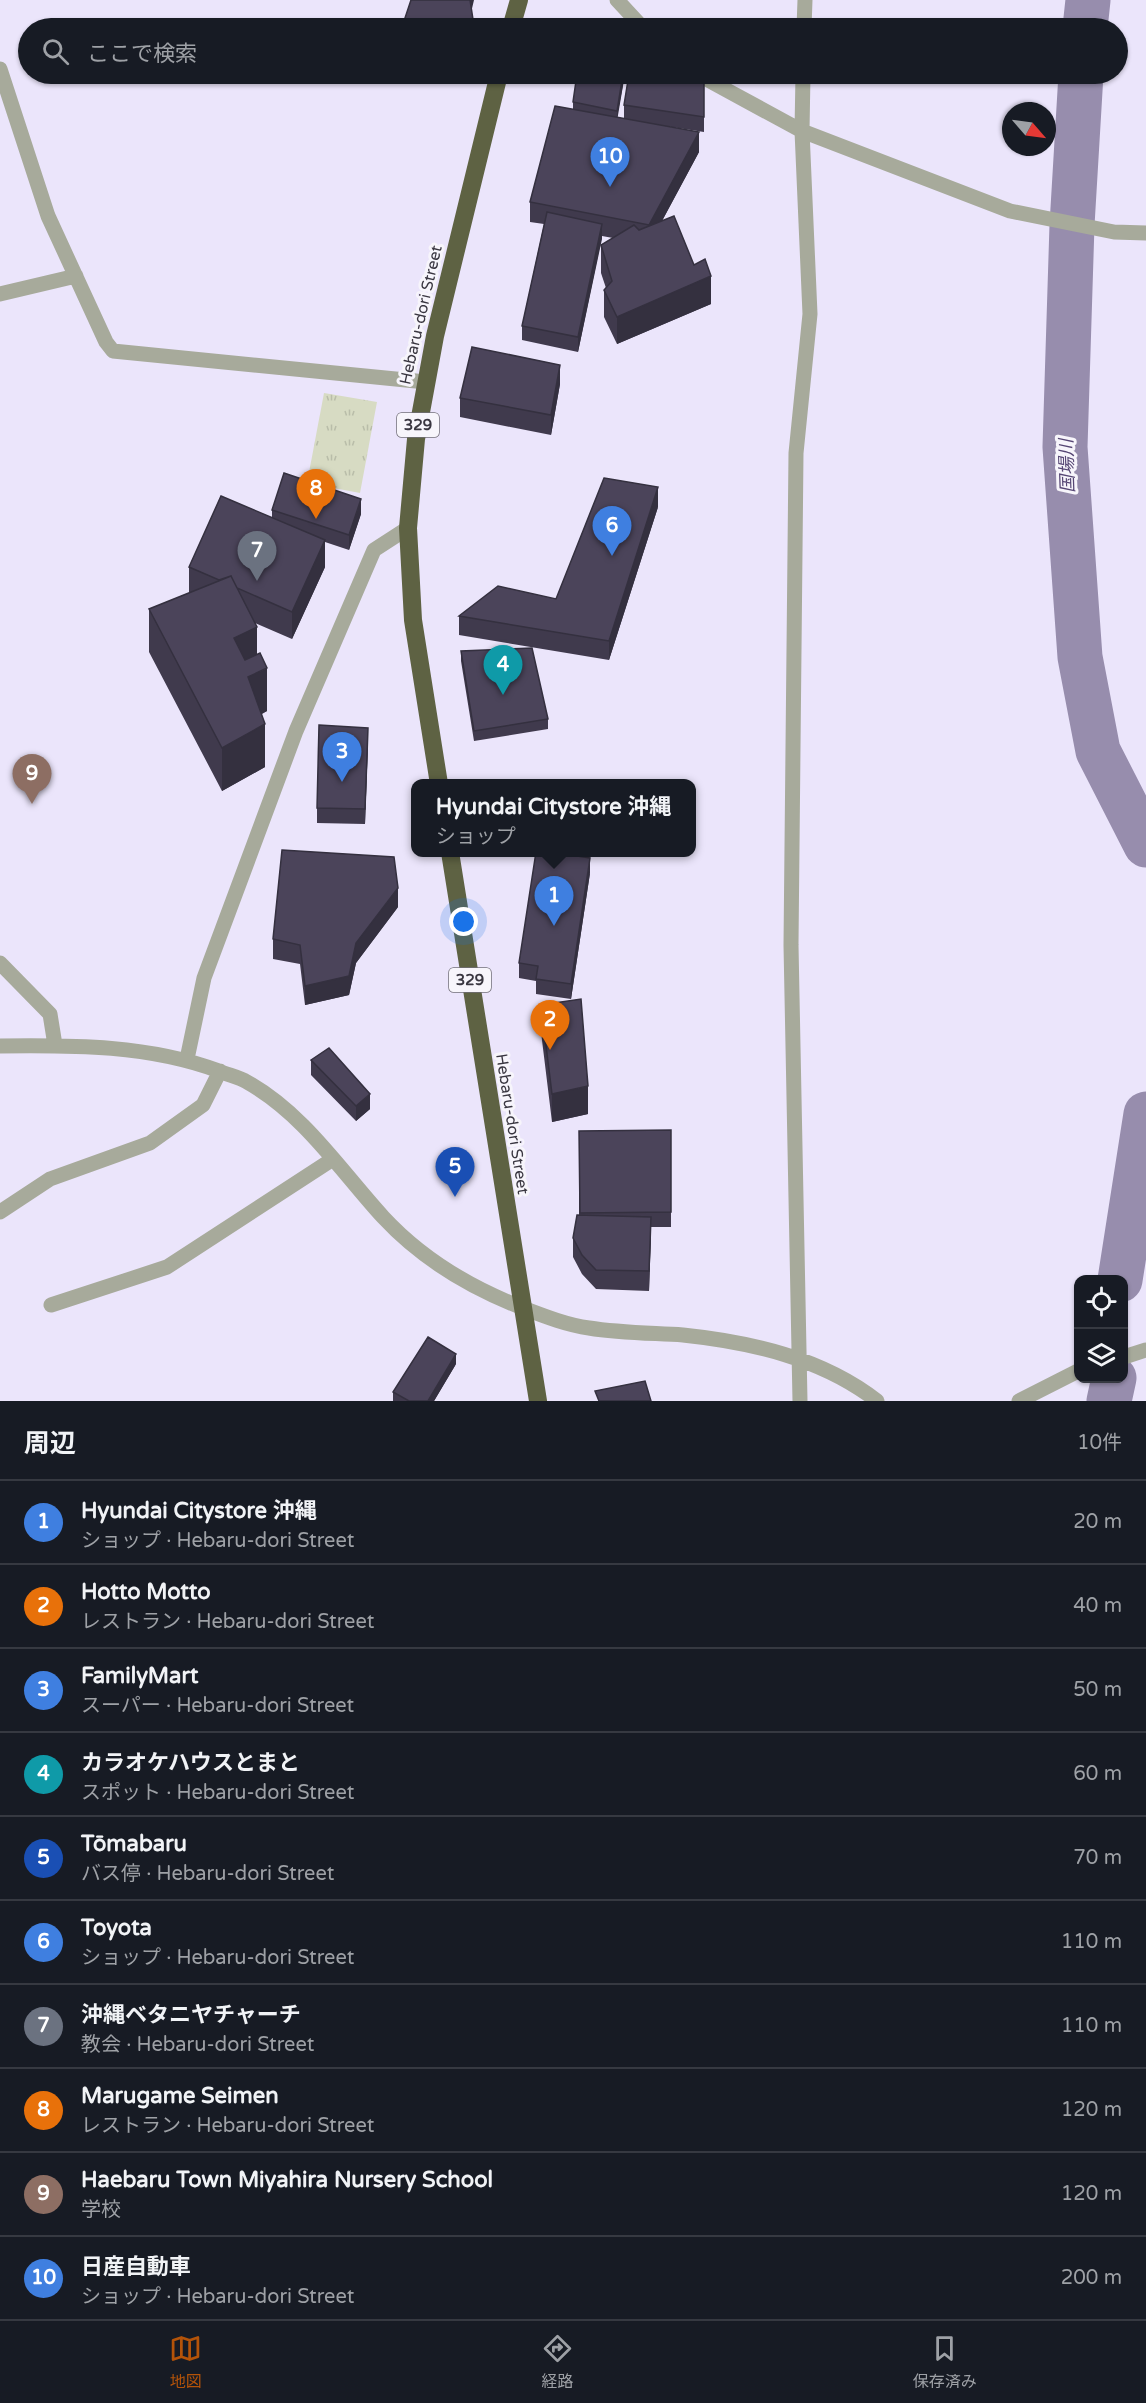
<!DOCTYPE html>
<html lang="ja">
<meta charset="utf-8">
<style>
body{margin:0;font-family:"Varela Round","Noto Sans JP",sans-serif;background:#242831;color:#f1f3f6}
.controls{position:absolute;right:18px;bottom:18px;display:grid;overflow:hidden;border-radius:12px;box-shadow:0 2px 4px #0004}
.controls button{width:54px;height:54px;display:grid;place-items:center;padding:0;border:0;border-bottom:2px solid #363941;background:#171b24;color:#f1f3f6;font:30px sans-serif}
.compass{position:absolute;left:1002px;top:102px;width:54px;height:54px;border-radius:50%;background:#171b24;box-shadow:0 2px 4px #0004;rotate:118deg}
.you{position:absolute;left:464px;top:922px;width:21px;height:21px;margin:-15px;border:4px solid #fff;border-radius:50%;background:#1a73e8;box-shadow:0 0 0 9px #1a73e833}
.badge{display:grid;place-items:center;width:39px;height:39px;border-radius:50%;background:#b45309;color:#fff;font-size:20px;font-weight:700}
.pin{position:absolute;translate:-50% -50px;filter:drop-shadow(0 2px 3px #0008)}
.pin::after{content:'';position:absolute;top:32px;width:21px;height:18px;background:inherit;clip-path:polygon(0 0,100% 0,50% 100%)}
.popup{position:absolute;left:411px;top:779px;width:285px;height:78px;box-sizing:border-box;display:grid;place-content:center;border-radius:12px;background:#171b24;filter:drop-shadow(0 2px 4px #0005);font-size:20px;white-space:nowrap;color:#9ea1a6}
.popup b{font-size:22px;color:#f1f3f6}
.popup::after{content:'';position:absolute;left:50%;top:100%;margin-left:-12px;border:12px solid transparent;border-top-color:#171b24}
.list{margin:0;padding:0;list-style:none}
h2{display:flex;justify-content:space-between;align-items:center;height:78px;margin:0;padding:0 24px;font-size:26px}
h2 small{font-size:20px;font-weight:400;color:#9ea1a6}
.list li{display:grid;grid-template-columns:39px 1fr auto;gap:18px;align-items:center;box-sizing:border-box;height:84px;padding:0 24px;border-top:2px solid #363941}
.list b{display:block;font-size:22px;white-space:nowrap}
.list p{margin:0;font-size:20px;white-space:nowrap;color:#9ea1a6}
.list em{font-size:20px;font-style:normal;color:#9ea1a6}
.icon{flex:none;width:33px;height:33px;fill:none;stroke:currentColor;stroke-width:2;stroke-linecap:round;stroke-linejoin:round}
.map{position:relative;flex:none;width:1146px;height:1401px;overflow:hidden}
.search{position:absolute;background:#171b24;box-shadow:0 2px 4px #0004;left:18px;right:18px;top:18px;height:66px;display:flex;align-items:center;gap:15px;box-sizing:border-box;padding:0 21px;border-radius:33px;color:#9ea1a6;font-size:22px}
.sheet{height:918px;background:#171b24}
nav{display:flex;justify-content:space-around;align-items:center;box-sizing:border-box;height:84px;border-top:2px solid #363941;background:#171b24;font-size:16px;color:#9ea1a6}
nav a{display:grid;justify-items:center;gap:3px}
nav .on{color:#b45309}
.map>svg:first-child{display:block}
.grass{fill:url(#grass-tufts)}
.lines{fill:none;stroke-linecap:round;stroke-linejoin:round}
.river{stroke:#978dad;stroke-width:45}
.minor{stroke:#a7aa9b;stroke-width:15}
.highway{stroke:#5e6243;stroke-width:18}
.wall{fill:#403a4d}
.shaded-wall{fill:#34303f}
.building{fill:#4b445a;stroke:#34303f;stroke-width:1.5}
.labels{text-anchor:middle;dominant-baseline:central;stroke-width:6;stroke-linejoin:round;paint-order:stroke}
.shield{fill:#f7f5fb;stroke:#726f78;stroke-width:1.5}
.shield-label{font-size:15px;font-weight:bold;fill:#393640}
.street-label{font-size:16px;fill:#393640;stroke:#f7f5fb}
.water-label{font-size:18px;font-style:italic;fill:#564674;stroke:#f7f5fb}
</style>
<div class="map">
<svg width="1146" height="1401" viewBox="0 0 1146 1401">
<defs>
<pattern id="grass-tufts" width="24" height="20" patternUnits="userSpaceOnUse" patternTransform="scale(1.5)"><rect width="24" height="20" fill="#d7dbc3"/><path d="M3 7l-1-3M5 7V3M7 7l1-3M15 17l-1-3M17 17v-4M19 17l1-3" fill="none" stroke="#b9bda9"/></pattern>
</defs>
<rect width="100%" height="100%" fill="#ebe5fb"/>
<path class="grass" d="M324,393L377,402L360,493L307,483Z"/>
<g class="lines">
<path class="river" d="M1085,28L1088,0
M1081,74L1072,225L1065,447L1080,657L1098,751L1146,845
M1120,1280L1146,1114
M1109,1401L1114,1378"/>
<path class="minor" d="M617,0L643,28
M804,28L805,0
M0,69L48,216L106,342L113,351L426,382
M697,74L802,131L1010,211L1114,232L1146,233
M0,294L76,276
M0,963L50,1014L55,1045
M0,1046C75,1045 149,1045 219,1071C228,1075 239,1077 247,1082C304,1114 340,1170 383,1217C421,1258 471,1288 523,1308C544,1316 567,1325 589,1328C620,1333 652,1333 683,1335C750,1342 822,1358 877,1401
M187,1059L204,978L296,731L374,550L408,528
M0,1212L50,1179L150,1143L203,1105L220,1071
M51,1305L167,1267L333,1159
M1124,1357L1146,1350
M800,1401L791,945L796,453L810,314L802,131L803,74
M1019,1401L1078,1371"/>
<path class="highway" d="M511,28L519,0
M439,784L413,620L408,528L416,439L435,336L499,74
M450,852L538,1401"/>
</g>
<path class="wall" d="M625,74L617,117L624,119V105L704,81V132L665,126L699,152L662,221L694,265L711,304L617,344L604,317V290L606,288L601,273V245L613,238L602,236L578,352L522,340V326L544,224L530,222V202L573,109V102Z
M560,384L551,435L460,417V398Z
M658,507L609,660L459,635V616L556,599Z
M272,510L361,514L349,550L325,542V567L292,639L255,623L257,654L267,711L262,714L265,767L222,791L149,652V609L189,593V567L272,517Z
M461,651L548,719V729L474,741L461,661Z
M368,743L365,824L317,823V808Z
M590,873L571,999L536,994V981L519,978V963Z
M398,907L356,963L349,995L305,1005L300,964L273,959V939Z
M541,1005L588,1114L552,1122L541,1032Z
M311,1060L370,1109L356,1121L311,1075Z
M671,1130V1227H651L649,1291L596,1289L582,1274L573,1257V1238L579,1215V1131Z
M456,1364L434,1401H393V1392Z"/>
<path class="shaded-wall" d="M470,0H474L470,17Z
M623,74H625L617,121V111Z
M699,132V152L649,245V225Z
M602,224V239L578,352V337Z
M711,276V304L617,344V317Z
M560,365V384L551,435V415Z
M658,487V507L609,660V641Z
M361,499V514L349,550V535Z
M325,540V567L292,639V612Z
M257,627V670L234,681V638Z
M267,668V711L248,720V677Z
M265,724V767L222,791V748Z
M368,728V743L365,824V809Z
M590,858V873L571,999V984Z
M398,888V907L356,963L349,995L305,1005V986L356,943Z
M588,1086V1114L552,1122V1094Z
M370,1094V1109L356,1121V1106Z
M651,1217V1236L649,1291V1271Z
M456,1354V1364L434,1401H428Z"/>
<path class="building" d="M411,0H470L474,26L473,28H404L403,24Z
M577,74H623L617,111L573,102Z
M629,74H654L704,81V117L624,105Z
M555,106L699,132L649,225L530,202Z
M547,212L602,224L578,337L522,326Z
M674,216L694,265L705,259L711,276L617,317L604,290L612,281L601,245L634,225L639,230Z
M472,347L560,365L551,415L460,398Z
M284,473L361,499L349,535L272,510Z
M604,478L658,487L609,641L459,616L498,586L556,599Z
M221,496L325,540L292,612L237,588L231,576L219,580L189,567Z
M231,576L257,627L234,638L245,660L260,653L267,668L248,677L265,724L222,748L149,609Z
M532,648L548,719L474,731L461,651Z
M319,725L368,728L365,809L317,808Z
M282,850L394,857L398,888L356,943L349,976L305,986L300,945L273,939Z
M536,852H551L590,858L571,984L536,979L538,966L519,963Z
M581,999L588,1086L552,1094L541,1005Z
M329,1048L370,1094L356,1106L311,1060Z
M671,1130V1212L580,1213L579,1131Z
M577,1215L651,1217L649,1271L596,1270L582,1255L573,1238Z
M428,1337L456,1354L428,1401H409L393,1392Z
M645,1381L651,1401H599L595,1391Z"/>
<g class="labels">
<g class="shield">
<rect x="397" y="413" width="42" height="24" rx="4.5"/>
<rect x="449" y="968" width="42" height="24" rx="4.5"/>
</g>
<g class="shield-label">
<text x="418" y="425">329</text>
<text x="470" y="980">329</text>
</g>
<g class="street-label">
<text transform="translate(421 315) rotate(-77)">Hebaru-dori Street</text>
<text transform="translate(512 1124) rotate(81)">Hebaru-dori Street</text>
</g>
<g class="water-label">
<text transform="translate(1067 466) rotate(-92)">国場川</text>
</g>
</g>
</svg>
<div class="controls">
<button><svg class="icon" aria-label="locate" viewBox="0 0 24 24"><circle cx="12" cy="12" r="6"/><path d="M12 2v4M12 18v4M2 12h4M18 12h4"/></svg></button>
<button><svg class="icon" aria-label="layers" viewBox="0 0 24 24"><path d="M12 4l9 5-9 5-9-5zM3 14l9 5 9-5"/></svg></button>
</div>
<svg class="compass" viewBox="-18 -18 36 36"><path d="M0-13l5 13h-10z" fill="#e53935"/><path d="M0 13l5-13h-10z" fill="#9ea1a6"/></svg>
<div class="you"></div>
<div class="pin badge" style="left:554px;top:926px;background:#3f7fe0">1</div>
<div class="popup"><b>Hyundai Citystore 沖縄</b>ショップ</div>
<div class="pin badge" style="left:550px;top:1050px;background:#e8710a">2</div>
<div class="pin badge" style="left:342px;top:782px;background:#3f7fe0">3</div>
<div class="pin badge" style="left:503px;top:695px;background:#0f9aa8">4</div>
<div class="pin badge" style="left:455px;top:1197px;background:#1a4fb4">5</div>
<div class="pin badge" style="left:612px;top:556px;background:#3f7fe0">6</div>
<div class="pin badge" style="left:257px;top:581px;background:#6b7280">7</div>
<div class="pin badge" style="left:316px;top:519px;background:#e8710a">8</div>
<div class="pin badge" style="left:32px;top:804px;background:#8d6e63">9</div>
<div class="pin badge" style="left:610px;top:187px;background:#3f7fe0">10</div>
<div class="search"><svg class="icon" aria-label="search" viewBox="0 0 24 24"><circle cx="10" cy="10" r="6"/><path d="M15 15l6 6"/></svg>ここで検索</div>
</div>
<section class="sheet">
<h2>周辺<small>10件</small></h2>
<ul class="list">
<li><span class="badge" style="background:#3f7fe0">1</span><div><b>Hyundai Citystore 沖縄</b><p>ショップ · Hebaru-dori Street</p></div><em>20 m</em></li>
<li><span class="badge" style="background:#e8710a">2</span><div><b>Hotto Motto</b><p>レストラン · Hebaru-dori Street</p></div><em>40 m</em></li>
<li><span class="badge" style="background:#3f7fe0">3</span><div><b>FamilyMart</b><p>スーパー · Hebaru-dori Street</p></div><em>50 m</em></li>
<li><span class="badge" style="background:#0f9aa8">4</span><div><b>カラオケハウスとまと</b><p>スポット · Hebaru-dori Street</p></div><em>60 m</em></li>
<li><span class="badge" style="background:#1a4fb4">5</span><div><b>Tōmabaru</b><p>バス停 · Hebaru-dori Street</p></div><em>70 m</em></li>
<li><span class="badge" style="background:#3f7fe0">6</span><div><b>Toyota</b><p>ショップ · Hebaru-dori Street</p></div><em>110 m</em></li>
<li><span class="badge" style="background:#6b7280">7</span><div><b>沖縄ベタニヤチャーチ</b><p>教会 · Hebaru-dori Street</p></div><em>110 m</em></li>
<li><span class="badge" style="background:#e8710a">8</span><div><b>Marugame Seimen</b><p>レストラン · Hebaru-dori Street</p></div><em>120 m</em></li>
<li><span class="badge" style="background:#8d6e63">9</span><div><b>Haebaru Town Miyahira Nursery School</b><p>学校</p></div><em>120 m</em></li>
<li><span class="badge" style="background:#3f7fe0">10</span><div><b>日産自動車</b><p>ショップ · Hebaru-dori Street</p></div><em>200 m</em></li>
</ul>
</section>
<nav>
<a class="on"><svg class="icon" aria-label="map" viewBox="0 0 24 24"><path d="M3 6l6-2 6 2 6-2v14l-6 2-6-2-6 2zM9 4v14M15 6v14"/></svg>地図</a>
<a><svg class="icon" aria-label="directions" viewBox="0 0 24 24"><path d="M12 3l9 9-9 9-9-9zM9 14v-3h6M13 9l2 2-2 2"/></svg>経路</a>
<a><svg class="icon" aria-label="saved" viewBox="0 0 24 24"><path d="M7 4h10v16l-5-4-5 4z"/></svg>保存済み</a>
</nav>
